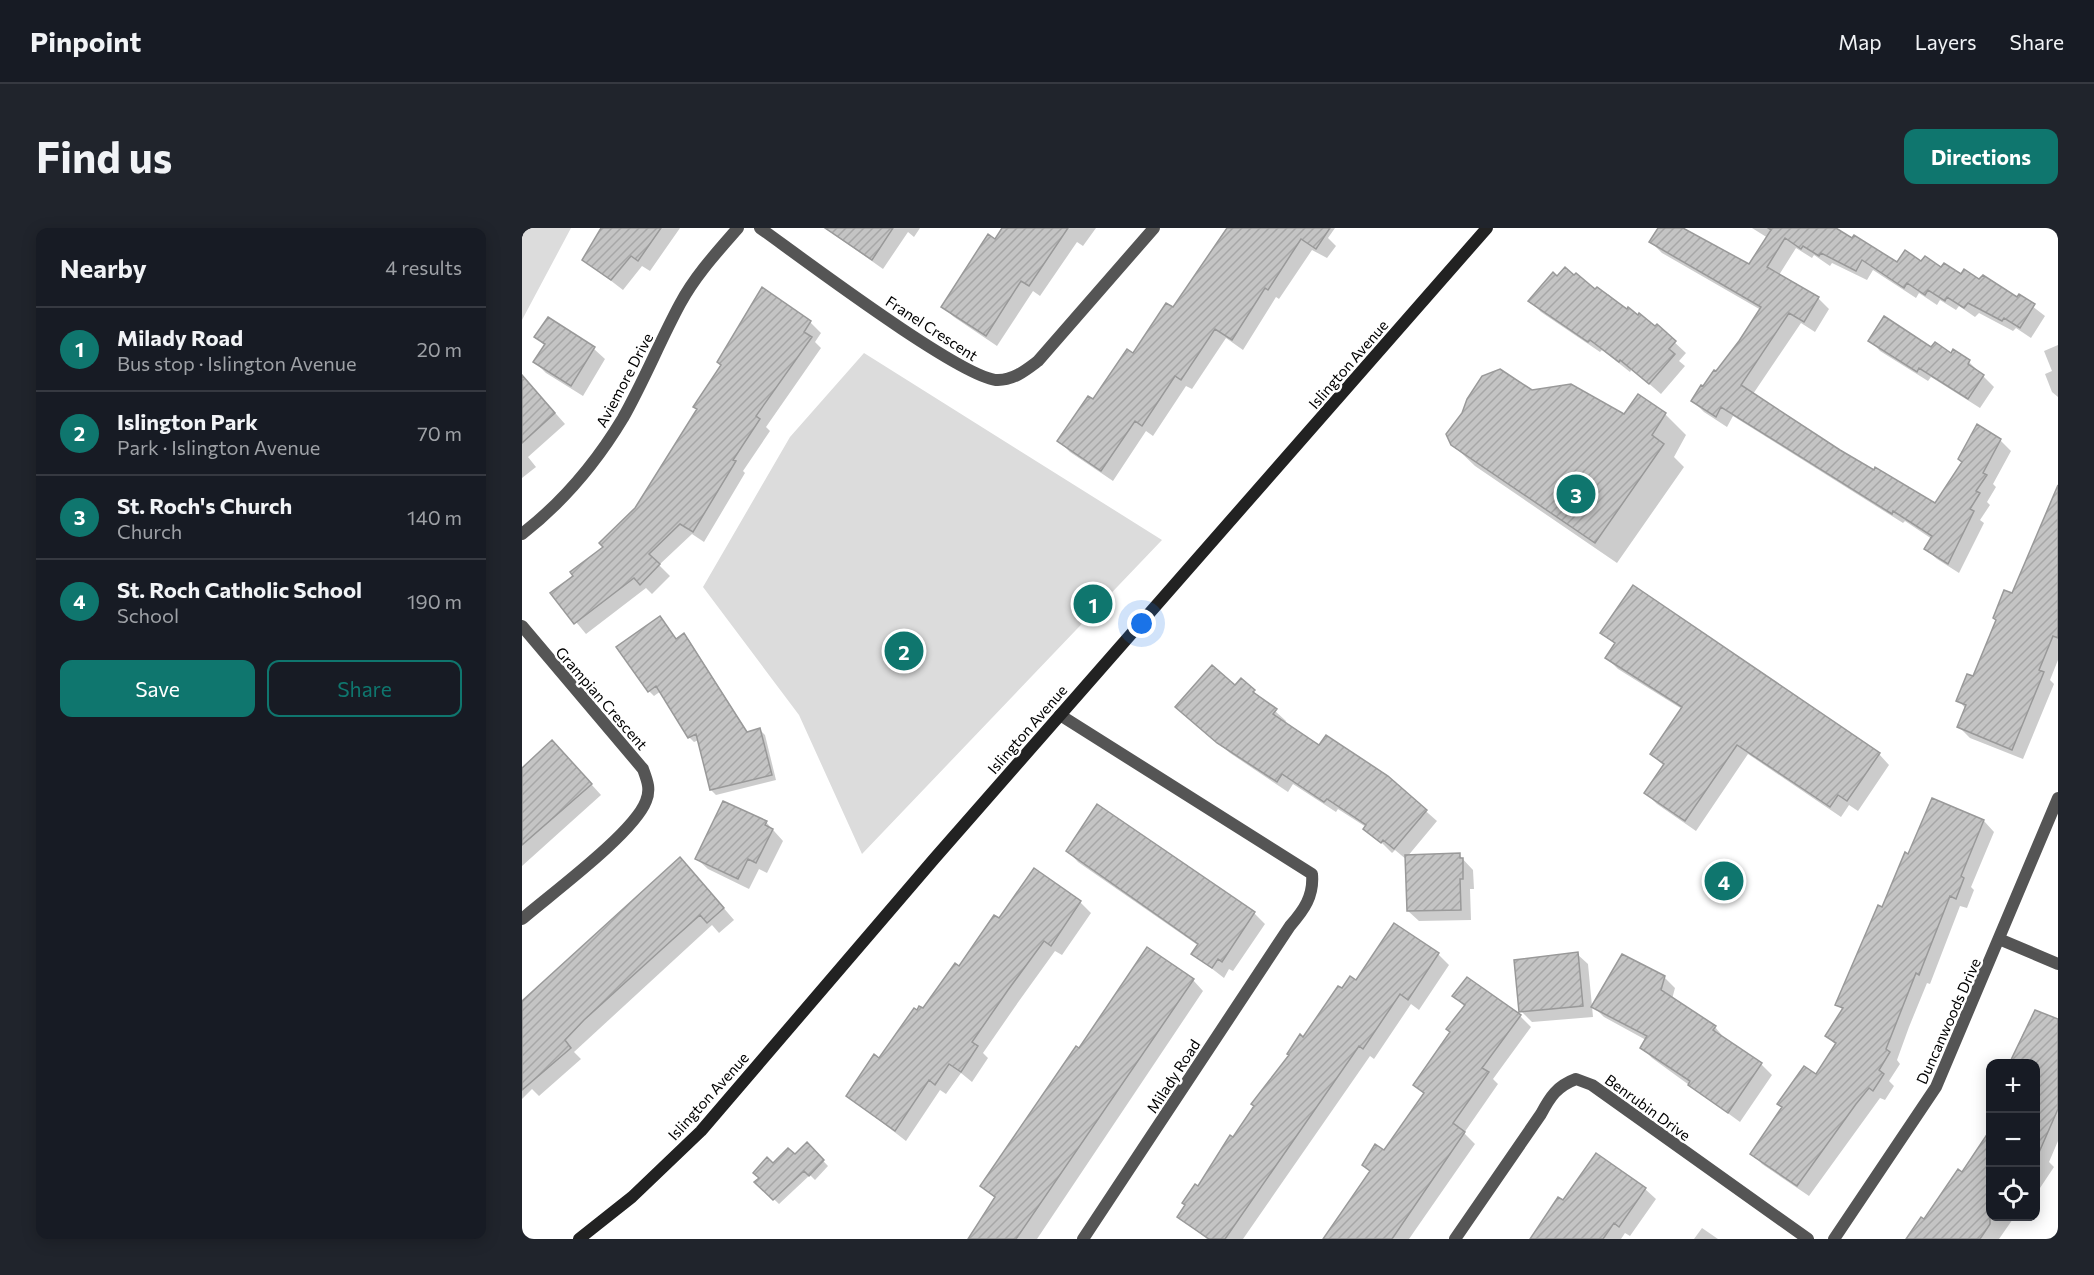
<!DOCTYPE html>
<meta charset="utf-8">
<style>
body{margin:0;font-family:Commissioner,sans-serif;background:#20242c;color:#f1f3f6}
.controls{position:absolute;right:18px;bottom:18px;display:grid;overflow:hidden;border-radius:12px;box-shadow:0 3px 15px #0003}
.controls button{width:54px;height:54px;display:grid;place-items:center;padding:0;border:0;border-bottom:2px solid #363941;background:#171b24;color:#f1f3f6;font:30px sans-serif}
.you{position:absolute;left:620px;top:396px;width:21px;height:21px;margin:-15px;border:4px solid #fff;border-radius:50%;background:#1a73e8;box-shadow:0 0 0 9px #1a73e833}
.badge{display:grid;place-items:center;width:39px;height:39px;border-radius:50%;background:#0f766e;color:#fff;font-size:20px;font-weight:700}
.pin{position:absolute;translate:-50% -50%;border:3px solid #fff;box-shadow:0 2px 6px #0006}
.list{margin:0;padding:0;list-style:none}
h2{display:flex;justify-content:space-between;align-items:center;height:78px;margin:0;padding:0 24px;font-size:26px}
h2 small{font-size:20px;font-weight:400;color:#9ea1a6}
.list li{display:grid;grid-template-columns:39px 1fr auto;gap:18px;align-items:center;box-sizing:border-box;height:84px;padding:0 24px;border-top:2px solid #363941}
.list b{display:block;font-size:22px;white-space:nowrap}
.list p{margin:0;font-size:20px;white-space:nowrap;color:#9ea1a6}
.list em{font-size:20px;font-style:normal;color:#9ea1a6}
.actions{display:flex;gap:12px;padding:18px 24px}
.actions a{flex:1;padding:14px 0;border:2px solid #0f766e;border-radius:12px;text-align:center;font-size:21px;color:#0f766e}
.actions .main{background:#0f766e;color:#fff}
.icon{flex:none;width:33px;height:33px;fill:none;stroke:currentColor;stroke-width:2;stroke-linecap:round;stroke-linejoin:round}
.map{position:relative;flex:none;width:1536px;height:1011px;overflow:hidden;border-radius:12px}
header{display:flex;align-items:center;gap:36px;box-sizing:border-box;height:84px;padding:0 30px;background:#171b24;border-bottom:2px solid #363941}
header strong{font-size:28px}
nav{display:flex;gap:33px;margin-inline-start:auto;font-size:21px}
.intro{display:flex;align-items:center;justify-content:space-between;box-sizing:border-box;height:144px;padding:0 36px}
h1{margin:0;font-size:42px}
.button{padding:15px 27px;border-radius:12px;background:#0f766e;color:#fff;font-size:21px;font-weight:700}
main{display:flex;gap:36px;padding:0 36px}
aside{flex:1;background:#171b24;border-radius:12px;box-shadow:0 3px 15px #0003}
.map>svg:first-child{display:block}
.park{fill:#dcdcdc}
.shadow{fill:#0003}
.building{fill:url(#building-hatch);stroke:#999;stroke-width:1.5}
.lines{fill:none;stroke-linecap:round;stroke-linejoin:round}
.minor{stroke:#555;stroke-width:12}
.tertiary{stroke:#555;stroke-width:12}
.secondary{stroke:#222;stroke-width:12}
.labels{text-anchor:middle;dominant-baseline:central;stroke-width:5;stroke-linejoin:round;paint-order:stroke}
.street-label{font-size:15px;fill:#000;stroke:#fff}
</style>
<header>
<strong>Pinpoint</strong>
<nav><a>Map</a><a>Layers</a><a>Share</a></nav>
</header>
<div class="intro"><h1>Find us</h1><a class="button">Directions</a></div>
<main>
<aside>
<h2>Nearby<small>4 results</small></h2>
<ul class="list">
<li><span class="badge">1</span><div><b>Milady Road</b><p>Bus stop · Islington Avenue</p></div><em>20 m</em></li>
<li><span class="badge">2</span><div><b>Islington Park</b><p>Park · Islington Avenue</p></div><em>70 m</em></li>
<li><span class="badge">3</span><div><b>St. Roch's Church</b><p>Church</p></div><em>140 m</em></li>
<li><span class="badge">4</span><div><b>St. Roch Catholic School</b><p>School</p></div><em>190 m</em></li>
</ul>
<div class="actions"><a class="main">Save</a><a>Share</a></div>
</aside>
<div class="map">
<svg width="1536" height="1011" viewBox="0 0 1536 1011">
<defs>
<pattern id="building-hatch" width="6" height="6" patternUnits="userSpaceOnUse" patternTransform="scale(1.5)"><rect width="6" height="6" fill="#c4c4c4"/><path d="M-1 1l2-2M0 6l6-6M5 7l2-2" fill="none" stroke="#a7a7a7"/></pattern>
</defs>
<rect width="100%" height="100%" fill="#fff"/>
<path class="park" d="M0,0H49L0,92Z
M342,125L640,312L340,626L277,487L181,359L268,209Z"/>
<path class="shadow" d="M82,0H158L128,43L120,38L101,62L62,32Z
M303,0H398L392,9L386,4L361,41Z
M482,0H574L561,18L555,14L518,68L511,63L475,118L432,89L421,79Z
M707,0H813L806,10L814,18L805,30L790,22L757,71L754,69L721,122L704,110L670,161L664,158L631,208L624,203L591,253L548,224L537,213L651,81Z
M1137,0H1155L1227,38L1246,10L1230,0H1301L1376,36L1400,35L1495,71L1497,68L1523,88L1509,110L1494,100L1491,103L1457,85L1453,89L1437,78L1434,82L1418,72L1415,77L1397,65L1394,70L1351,42L1345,52L1310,35L1308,38L1292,27L1290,30L1274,20L1257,47L1296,70L1307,81L1293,104L1279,95L1231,166L1317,224L1413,277L1478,212L1489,223L1471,256L1474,259L1465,274L1468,277L1458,292L1462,295L1437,345L1415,331L1404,321L1410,311L1383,293L1381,295L1211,188L1205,199L1182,184L1171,173L1195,145L1239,82L1140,25L1129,14Z
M1073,64L1084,68L1086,66L1105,83L1133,100L1135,98L1164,125L1157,133L1163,138L1139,166L1110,141L1108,144L1080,122L1078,124L1019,84L1008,73Z
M26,91L72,121L83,131L61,168L24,145L13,134L23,118L14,109Z
M288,94L299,105L293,114L299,120L244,199L248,203L221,243L223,245L182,314L170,306L137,337L148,348L130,366L124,360L64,406L30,365L83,319L114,281Z
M1348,112L1409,121L1429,127L1432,123L1447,134L1472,159L1458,180L1409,149L1406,153L1358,123Z
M1536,117V169L1530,164L1523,146L1530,143L1522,123Z
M0,154L12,161L43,196L6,229L14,239L0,250Z
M1010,163L1102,188L1143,186L1164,207L1152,229L1162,239L1095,335L953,238L930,216L941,186Z
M1536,259V432L1528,452L1532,456L1501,531L1448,510L1437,499L1444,481L1436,472L1452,450L1491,367Z
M143,395L155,412L162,407L167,412L226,505L238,502L243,507L254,552L194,567L189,562L177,512L172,514L167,509L139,463L132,468L127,463Z
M1080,405L1357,526L1367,537L1336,583L1327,577L1319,589L1226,526L1174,603L1135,576L1124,565L1142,538L1130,526L1160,481L1096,441L1085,430L1094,417Z
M719,452L764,493L762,496L797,519L865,549L915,593L885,629L937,627L951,642L952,661H948L949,692L897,693L886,683L885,632L873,622L870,625L844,599L816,581L814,584L771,556L766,564L708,525L666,490L713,459Z
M41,525L79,567L0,638V542Z
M1411,572L1462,593L1472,604L1449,659L1452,662L1445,680L1438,678L1408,756L1405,755L1387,799L1375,832L1378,836L1367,853L1372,858L1363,872L1358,870L1287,968L1240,936L1230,925L1261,880L1257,876L1294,849L1314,817L1305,808L1321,782L1315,776L1387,628Z
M244,594L261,613L245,645L237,641L227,661L186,641L175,631Z
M546,623L732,685L743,696L711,743L707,741L702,750L671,726L677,718L556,634Z
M169,642L212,692L197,705L190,697L52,824L59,831L17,868L10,861L0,871V774Z
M512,643L558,674L569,685L540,727L533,723L497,773L461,825L466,830L450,854L439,845L424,866L418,862L384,913L326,868L478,693Z
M873,697L916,726L927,737L897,782L889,776L852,831L848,828L721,1011H685L657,989L782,811L820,762L834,754Z
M1055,726L1066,736L1071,789L1010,794L999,783Z
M1142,749L1153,760L1150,771L1193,799L1203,811L1239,836L1250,847L1218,894L1130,830L1120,819L1124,812L1082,789L1071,778Z
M945,751L999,789L1009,799L971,851L976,856L942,905L953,916L887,1011H803L849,944L842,937L862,924L902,866L893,857L929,804L943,779L932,768Z
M671,752L681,763L515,1011H446L474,971L460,958L558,822Z
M1536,793V913L1527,934L1532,939L1514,966V836H1488L1502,803L1505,804Z
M1468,905V988H1493L1477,1011H1386L1441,946Z
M285,916L306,938L293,952L288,947L257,976L234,954L252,938L273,928Z
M1123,961L1134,971L1108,1008L1103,1005L1099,1011H1009L1041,974Z
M1180,1000L1196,1011H1172Z"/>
<path class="building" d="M79,0H139L116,33L109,28L89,52L60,32Z
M303,0H371L350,32Z
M480,0H546L507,58L499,53L464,108L419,79L466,6L473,11Z
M705,0H808L794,21L779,11L746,62L743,60L710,112L693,101L659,152L653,148L620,198L613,193L579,243L535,213L566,168L571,171L605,121L611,125L644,75L651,79Z
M1136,0H1161L1227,36L1249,2L1246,0H1314L1330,10L1332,7L1375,34L1383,22L1399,33L1403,28L1419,39L1422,35L1439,46L1442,41L1457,51L1461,47L1495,69L1497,66L1513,76L1498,100L1482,90L1480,93L1446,75L1442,80L1425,69L1423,73L1406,62L1403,67L1385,55L1382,60L1340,32L1334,43L1299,25L1297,28L1281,18L1279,21L1263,10L1245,39L1297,69L1282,94L1267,85L1219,157L1318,222L1352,242L1353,239L1413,275L1440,234L1436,231L1455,196L1479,211L1461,245L1465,247L1454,263L1458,265L1448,281L1452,283L1426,336L1402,321L1410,308L1371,283L1370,286L1199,179L1194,189L1169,173L1179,157L1181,158L1192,142L1194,143L1217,113L1239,79L1127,14Z
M1043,39L1052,47L1054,45L1073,61L1075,59L1105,81L1106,79L1116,87L1117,85L1133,98L1135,96L1154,113L1147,121L1153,126L1127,156L1098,132L1097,134L1068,112L1066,114L1006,73L1031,44L1035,48Z
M240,59L289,93L282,104L290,109L234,188L238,191L211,232L214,233L171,304L158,296L127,326L138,336L118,357L112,350L52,396L28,365L51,348L48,344L81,319L77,315L113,280L175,181L171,179L199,137L195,134Z
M1362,88L1409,119L1413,114L1429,125L1431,121L1448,132L1446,136L1462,147L1446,171L1397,140L1395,144L1346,113Z
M26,89L73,119L49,158L11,134L23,116L12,109Z
M978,141L1010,162L1049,156L1102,186L1116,166L1144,185L1130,207L1142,216L1073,315L929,217L924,206L940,185L945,171L960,148Z
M0,147L33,185L0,215Z
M1536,257V410L1531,408L1517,442L1522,444L1490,522L1435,499L1444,477L1434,473L1445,446L1451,448L1474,392L1471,390L1482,362L1490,365Z
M1111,357L1358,525L1325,573L1316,567L1308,579L1215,517L1163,593L1122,565L1142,536L1128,526L1160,479L1083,430L1093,415L1078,405Z
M138,388L154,411L162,405L225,504L238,500L250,547L188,562L174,506L166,510L134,458L126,464L94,419Z
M690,437L713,457L719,450L733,462L731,464L755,481L751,486L797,517L804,507L866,548L905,582L872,621L861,612L859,615L841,601L844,597L805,571L802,574L760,546L755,554L695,515L653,479Z
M30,512L70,556L0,617V540Z
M1410,570L1462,592L1439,648L1442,650L1434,671L1428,668L1397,747L1394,745L1377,788L1364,821L1368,824L1357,842L1362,846L1351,863L1347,860L1334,876L1275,958L1228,926L1260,879L1255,876L1282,838L1294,846L1314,815L1303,808L1321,780L1313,777L1356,677L1360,679L1383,624L1386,626Z
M201,573L245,593L243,597L251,601L234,635L226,631L216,651L173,631Z
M575,576L733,684L700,734L696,731L690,740L669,726L676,716L544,623Z
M938,625V630H941V651H938L939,682L885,683L883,627Z
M158,629L202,680L185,695L178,687L150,712L62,792L43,812L49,820L0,862V773Z
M512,640L559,673L529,718L522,713L486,762L450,814L456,818L439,844L427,836L413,857L407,852L373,903L324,868L352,826L357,830L392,780L395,782L397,778L401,780L433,735L437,738L472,687L477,690Z
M872,695L917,725L886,772L878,766L841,821L837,818L703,1011H687L655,989L663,977L660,975L673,956L676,958L708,907L711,909L732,878L729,876L767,827L765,826L778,806L781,809L816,758L820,760L828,748L834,752Z
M625,719L672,751L494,1011H446L473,969L458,958L554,818L557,820Z
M1056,724L1061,778L997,784L992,732Z
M1100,726L1143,748L1139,762L1194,798L1191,802L1240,835L1206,885L1166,857L1168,853L1118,820L1125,808L1069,779Z
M945,749L999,787L960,840L967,844L931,895L943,904L870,1011H801L848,943L840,937L853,916L862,922L902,865L891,857L928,804L924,801L943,777L930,768Z
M1513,782L1536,791V881L1515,929L1514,836H1487Z
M1468,902V996L1458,1011H1384L1399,989L1402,991L1436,941L1440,944Z
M285,914L302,932L287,948L282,943L251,972L232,954L237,950L231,945L245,929L251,935L266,920L273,926Z
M1074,925L1124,960L1097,999L1092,995L1081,1011H1008L1036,969L1041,972Z"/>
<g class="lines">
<path class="minor" d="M238,0C276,27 441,152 476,152C492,152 504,142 516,133L632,0
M0,306C41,274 74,235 101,190C122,153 138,113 158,76C173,48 195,24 216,0
M0,398L121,541C125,552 129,561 124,573C112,605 29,666 0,691
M538,487L790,646C792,668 782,682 768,698L561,1011
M1477,711L1536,736
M933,1011L1019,886C1028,869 1035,858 1054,851L1070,857L1286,1011"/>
<path class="tertiary" d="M1312,1011L1414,859L1536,570"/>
<path class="secondary" d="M57,1011L110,969L179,903L412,631L965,0"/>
</g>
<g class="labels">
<g class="street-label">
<text transform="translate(410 100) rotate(33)">Franel Crescent</text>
<text transform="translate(826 136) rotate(-49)">Islington Avenue</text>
<text transform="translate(102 152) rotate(-62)">Aviemore Drive</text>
<text transform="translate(80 470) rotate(49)">Grampian Crescent</text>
<text transform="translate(505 501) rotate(-49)">Islington Avenue</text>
<text transform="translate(1426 793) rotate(-66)">Duncanwoods Drive</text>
<text transform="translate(651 848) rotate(-57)">Milady Road</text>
<text transform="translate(186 868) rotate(-48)">Islington Avenue</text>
<text transform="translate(1126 879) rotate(36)">Benrubin Drive</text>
</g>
</g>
</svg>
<div class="controls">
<button>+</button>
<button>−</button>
<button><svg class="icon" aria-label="locate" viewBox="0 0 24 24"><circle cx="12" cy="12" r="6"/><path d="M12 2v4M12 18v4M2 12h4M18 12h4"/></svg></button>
</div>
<div class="you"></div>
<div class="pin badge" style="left:571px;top:376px">1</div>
<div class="pin badge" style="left:382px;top:423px">2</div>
<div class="pin badge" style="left:1054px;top:266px">3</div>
<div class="pin badge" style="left:1202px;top:653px">4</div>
</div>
</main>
